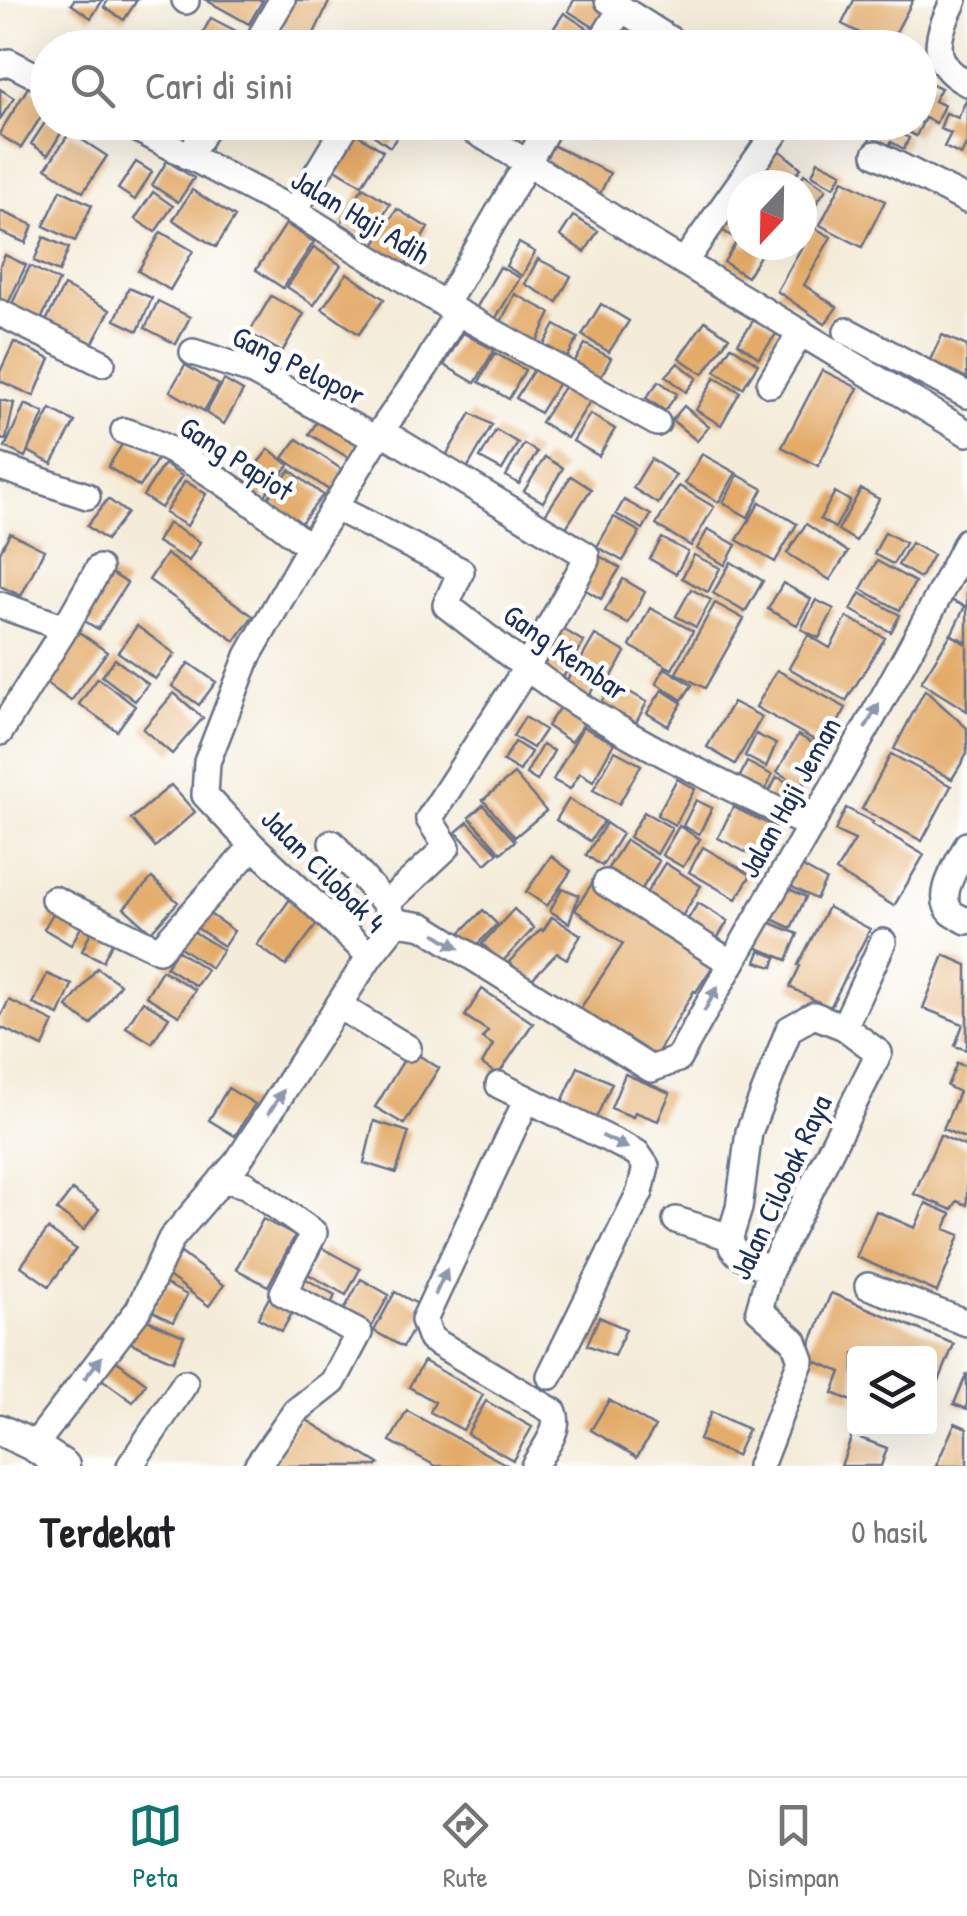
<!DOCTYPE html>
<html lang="id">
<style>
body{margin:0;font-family:"Patrick Hand",sans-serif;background:#f6f6f6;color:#202124}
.controls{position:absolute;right:30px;bottom:30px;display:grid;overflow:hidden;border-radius:10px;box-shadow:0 10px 40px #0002}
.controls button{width:90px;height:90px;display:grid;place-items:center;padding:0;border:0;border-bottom:2px solid #e0e0e0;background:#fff;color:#202124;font:50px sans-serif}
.compass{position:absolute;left:727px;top:170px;width:90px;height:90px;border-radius:50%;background:#fff;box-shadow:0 10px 40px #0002;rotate:202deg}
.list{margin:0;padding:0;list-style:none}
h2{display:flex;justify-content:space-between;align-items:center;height:130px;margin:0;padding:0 40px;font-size:42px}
h2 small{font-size:32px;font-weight:400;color:#757577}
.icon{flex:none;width:55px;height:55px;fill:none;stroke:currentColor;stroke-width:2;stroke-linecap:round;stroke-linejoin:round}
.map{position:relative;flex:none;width:967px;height:1466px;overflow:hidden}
.search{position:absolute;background:#fff;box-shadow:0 10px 40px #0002;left:30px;right:30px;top:30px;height:110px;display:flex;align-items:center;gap:25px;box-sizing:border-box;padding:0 35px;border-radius:55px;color:#757577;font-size:38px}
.sheet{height:310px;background:#fff}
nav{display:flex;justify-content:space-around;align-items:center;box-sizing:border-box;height:140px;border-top:2px solid #e0e0e0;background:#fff;font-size:28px;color:#757577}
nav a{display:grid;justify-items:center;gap:5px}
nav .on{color:#0f766e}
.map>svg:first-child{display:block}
.building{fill:#e3aa67}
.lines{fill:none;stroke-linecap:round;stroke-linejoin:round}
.minor-casing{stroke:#677189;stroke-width:30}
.tertiary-casing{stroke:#677189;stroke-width:35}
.minor{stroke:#fff;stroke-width:25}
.tertiary{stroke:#fff;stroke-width:30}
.oneway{fill:#8d97ae}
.labels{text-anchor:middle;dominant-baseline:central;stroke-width:9;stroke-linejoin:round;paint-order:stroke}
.street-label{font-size:30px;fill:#1b2f5e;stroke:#fff}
</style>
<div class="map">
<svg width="967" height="1466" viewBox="0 0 967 1466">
<rect width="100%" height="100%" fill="#fff"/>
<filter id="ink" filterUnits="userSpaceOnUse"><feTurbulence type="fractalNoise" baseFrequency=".01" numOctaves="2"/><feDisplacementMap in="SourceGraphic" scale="20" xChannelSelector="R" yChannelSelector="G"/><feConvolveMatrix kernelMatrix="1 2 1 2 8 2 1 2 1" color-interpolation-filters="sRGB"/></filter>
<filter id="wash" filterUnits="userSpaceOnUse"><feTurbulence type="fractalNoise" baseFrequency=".0048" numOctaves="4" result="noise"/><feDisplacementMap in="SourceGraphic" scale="40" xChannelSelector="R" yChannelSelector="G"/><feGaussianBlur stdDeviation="2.25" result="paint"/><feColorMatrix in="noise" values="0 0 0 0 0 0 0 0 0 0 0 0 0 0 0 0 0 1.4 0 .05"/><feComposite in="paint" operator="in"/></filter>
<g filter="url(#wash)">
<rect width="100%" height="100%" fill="#f4ecd9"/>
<g id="blocks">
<path class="building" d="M74,0H103L91,18L71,4Z
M108,0H137L124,20L104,7Z
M206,0H263L249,24Z
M286,0H330L307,48H300L270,33Z
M574,0H594L611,11L598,30L568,11Z
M854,0H913L888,47L842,24Z
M564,13L596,34L587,48H548L543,44Z
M211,18L238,32L230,48H200L196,45Z
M924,80L941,88L934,101L944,105L936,123L925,118L916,136L899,127L902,122H920V88Z
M29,86L48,98V106L21,148L0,135V132Z
M0,89L14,98L0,119Z
M967,98V143L961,155L944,147L951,133L940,129L946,113L958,118Z
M48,118V122H56L64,128L48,155L31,144Z
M355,122H408L390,147Z
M486,122H518L532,131L520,152L482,129Z
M878,122L909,138L904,149L891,142L887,151L869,141Z
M351,130L383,151L362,185L329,165Z
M70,132L107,156L83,192L46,168Z
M548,143L610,173L598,198L535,167Z
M772,144L801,168L787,185H772L752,168Z
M167,161L194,178L178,202L152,185Z
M818,161L842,173L834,187L812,175Z
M136,162L152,172L135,200L118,189Z
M804,174L826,189L811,211L802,205V185H797Z
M843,180L885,201L862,247L820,225Z
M363,187L390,204L368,239L341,223Z
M61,190L92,205L75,241L44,226Z
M192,190L235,217L216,247L173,220Z
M153,192L173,206L155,232L135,219Z
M397,209L428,228L405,266L373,247Z
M0,211L33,225L26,243L0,232Z
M723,211L742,223L733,237L714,225Z
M573,216L598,231L585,252L560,236Z
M286,224L314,242L283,288L256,270Z
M813,227L831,237L804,285L837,307L825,324L777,291Z
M161,232L193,251L170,290L138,271Z
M742,233V245H753L763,251L747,277L724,262Z
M44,237L69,248L59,272L34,261Z
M519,243L535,252L522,276L506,266Z
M314,247L341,265L314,305L287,287Z
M5,255L26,265L6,308L0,305V265Z
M538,259L571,276L557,302L525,284Z
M30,266L59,281L40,322L10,308Z
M500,267L520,278L494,321L475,310Z
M347,273L384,299L359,334L322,309Z
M64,286L110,310L88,352L42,329Z
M129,288L152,298L138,331L115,320Z
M515,294L551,313L534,347L498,328Z
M271,296L304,314L282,352L249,333Z
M158,301L190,317L176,344L145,328Z
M601,304L629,321L609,352L582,335Z
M757,315L779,330L759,358L738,343Z
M705,321L729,337L703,374L679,358Z
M555,325L578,338L564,363L541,350Z
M463,333L494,350L475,383L444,365Z
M942,335L967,346V378L930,360Z
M14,342L50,359L34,396L0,381V372Z
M585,344L611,358L597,384L570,370Z
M731,346L758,364L743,388L715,371Z
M495,353L525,370L509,399L479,382Z
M678,363L697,378L686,392L666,376Z
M185,365L219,385L204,411L170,391Z
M536,366L560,381L540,413L516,398Z
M822,370L858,388L818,466L782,447Z
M715,377L740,392L721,425L696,410Z
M224,380L243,391L224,424L206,413Z
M659,381L677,394L665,411L646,398Z
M566,384L591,400L567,438L541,422Z
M0,400L14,403L6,440L0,439Z
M25,404L44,413L25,457L5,447Z
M684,406L709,427L697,441L672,420Z
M51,409L75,422L52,464L28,451Z
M471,413L492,425L465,472L444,459Z
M322,414L362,437L349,458L309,434Z
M590,414L615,429L599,456L573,441Z
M496,430L518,443L502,470L480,458Z
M126,438L158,458L140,487L108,467Z
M297,439L350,475L336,495L283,458Z
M524,444L537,452L519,484L506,476Z
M269,449L289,465L257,505L237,489Z
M702,454L736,473L719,502L685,483Z
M545,457L563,468L543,502L524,491Z
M651,459L676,475L658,504L633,488Z
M164,464L182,476L161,508L143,496Z
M290,470L323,495L300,524L267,499Z
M738,475L763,489L748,517L723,503Z
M571,476L591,489L565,529L544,516Z
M185,481L206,494L187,526L165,513Z
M679,486L714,507L691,546L656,525Z
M861,489L879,499L856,541L838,530Z
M835,492L850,501L835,528L820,519Z
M108,499L127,513L106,540L87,526Z
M624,500L651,515L643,529L616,514Z
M760,502L797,524L775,562L737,540Z
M614,517L640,532L623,561L597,547Z
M168,523L200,542L189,561L157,542Z
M806,524L848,552L830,580L787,553Z
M708,529L736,545L725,565L697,549Z
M885,532L905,543L893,564L874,554Z
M10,533L44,550L21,596L0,586V552Z
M662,538L688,552L676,574L650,559Z
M911,543L933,555L920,578L898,565Z
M594,553L620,568L601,599L576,584Z
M166,554L253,616L235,641L149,580Z
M694,555L720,568L708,592L682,578Z
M877,561L915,582L900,610L861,589Z
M731,562L763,581L745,612L713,593Z
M111,573L127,583L98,629L83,620Z
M960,575L967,578V642L951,635L965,606L950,600Z
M623,579L645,592L628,624L605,611Z
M783,583L811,599L797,625L768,609Z
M691,589L711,600L696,627L676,616Z
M860,593L900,615L891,632L851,610Z
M816,600L834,609L819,638L801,629Z
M715,603L744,619L705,688L676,673Z
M650,608L693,631L672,669L630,646Z
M847,617L885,638L846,701L789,668L808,635L830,648Z
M555,624L584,642L562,679L532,661Z
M137,626L175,654L155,679L118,652Z
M79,632L107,652L71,701L43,681Z
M951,634L967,645V711L921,682Z
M595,635L625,652L610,680L579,663Z
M115,659L148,684L135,701L102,676Z
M189,663L216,682L199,705L172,686Z
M576,665L599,679L584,704L561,690Z
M665,668L692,685L682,700L656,683Z
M777,670L846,708L825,746L756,707Z
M98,678L135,706L117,731L79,704Z
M612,682L647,702L632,730L597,711Z
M662,690L682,703L668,726L647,713Z
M925,690L967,728V754L952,779L894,749Z
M174,693L203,718L172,754L143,729Z
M564,701L589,717L571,742L547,726Z
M733,702L762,717L735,764L707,747Z
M525,717L545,730L533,748L513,736Z
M583,727L614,743L593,781L580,773L570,789L553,780Z
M756,734L776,744L766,767L745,756Z
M798,735L823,749L802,786L777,772Z
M515,742L531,752L520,771L503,761Z
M542,745L554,751L537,781L526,774Z
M615,751L641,765L619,804L593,790Z
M891,754L951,786L922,841L862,809Z
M747,762L772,775L761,800L735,787Z
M514,774L546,811L515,837L483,800Z
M777,777L803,790L792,813L765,800Z
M677,779L695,789L675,825L657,815Z
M171,785L195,812L155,847L131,819Z
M569,799L604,821L590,841L556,820Z
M696,800L712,808L699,834L683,826Z
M483,805L515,841L501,853L469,817Z
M733,807L775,827L759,859L718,838Z
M846,808L873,822L872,824L924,855L894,906L836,871L855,840L835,831Z
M644,812L672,828L657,854L629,837Z
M468,822L498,853L486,864L456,832Z
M606,823L622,834L602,866L586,855Z
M679,826L700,839L683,867L662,855Z
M626,840L659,861L637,897L603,876Z
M703,847L751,875L736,899L689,872Z
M551,856L571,871L547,906L526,892Z
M794,862L826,880L816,899L783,882Z
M665,863L701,886L681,918L645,895Z
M152,878L178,902L151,932L124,908Z
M594,880L713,966L696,992L694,991L650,1066L574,1018L623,944L575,910Z
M781,885L806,897L791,928L767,917Z
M562,888L579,895L569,923L550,911Z
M290,899L319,921L286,966L257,945Z
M698,903L728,921L713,945L683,927Z
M57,906L84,922L71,945L44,929Z
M828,907L870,929L830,1008L790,987L800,966L798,965Z
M514,909L534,928L502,962L482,944Z
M204,910L234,931L224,946L194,926Z
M483,910L497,924L472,950L457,936Z
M552,917L581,935L567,959L557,953L529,982L509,962L541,929L543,931Z
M764,920L798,934L787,960L753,946Z
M93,927L115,937L103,961L82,951Z
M191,930L223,950L211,968L180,947Z
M177,950L207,970L196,986L166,967Z
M760,951L776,957L773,967L756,962Z
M944,955L967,965V1050L955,1046L963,1024L923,1008Z
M97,968L120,984L91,1025L67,1007Z
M162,970L195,990L179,1016L146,996Z
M47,974L72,985L59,1015L33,1004Z
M482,989L533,1023L498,1075L482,1064L493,1045L482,1038L488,1031L465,1016Z
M9,1000L54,1022L43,1047L0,1027V1018Z
M143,1001L169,1017L152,1043L126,1027Z
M410,1050L439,1068L404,1124L375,1107Z
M957,1063L967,1067V1139L943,1129L959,1092L947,1086Z
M578,1067L612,1083L596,1118L562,1102Z
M625,1074L670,1093L658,1121L635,1112L633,1117L611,1108Z
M228,1088L255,1104L235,1136L209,1120Z
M374,1121L409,1132L396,1173L364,1163Z
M940,1135L967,1147V1205L957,1201L952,1210L914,1194Z
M72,1190L99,1209L84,1230L57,1210Z
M926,1203L951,1214L945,1229L960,1235L937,1292L856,1257L876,1211L915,1228Z
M263,1219L295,1236L268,1286L236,1269Z
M48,1229L76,1249L49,1286L21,1266Z
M322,1248L360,1269L346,1295L308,1274Z
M181,1253L224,1285L209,1306L166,1274Z
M302,1277L335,1295L328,1311L294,1292Z
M361,1279L389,1295L368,1333L340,1317Z
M166,1284L187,1295L173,1322L152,1311Z
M272,1292L296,1306L282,1331L258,1318Z
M395,1292L425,1308L403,1347L374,1331Z
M831,1293L954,1344L930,1403V1354H854V1402L833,1393L841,1372L805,1357Z
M140,1317L184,1336L173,1361L129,1342Z
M599,1317L626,1329L614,1356L587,1345Z
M110,1356L146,1383L133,1402L96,1375Z
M424,1361L483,1395L463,1430L430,1412L435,1402L409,1387Z
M967,1373V1409L954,1404Z
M609,1400L655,1427L637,1457L591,1430Z
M486,1401L532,1427L513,1460L467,1434Z
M407,1411L509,1466H436L390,1441Z
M711,1412L748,1429L736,1456L699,1440Z
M300,1416L379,1464L377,1466H270Z
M955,1423L967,1428V1466H936Z
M852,1435L887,1448L881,1466H841Z"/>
</g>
</g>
<g filter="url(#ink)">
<use href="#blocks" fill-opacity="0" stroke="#677189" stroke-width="2.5"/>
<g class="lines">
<defs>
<path id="minor" d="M185,0L186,1
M608,0L683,48
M954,0C938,34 926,62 967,83
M254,48L282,0
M597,48L621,9
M0,65L9,62L48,82
M124,122L294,211L457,312L657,423
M460,122L526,162L642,237L967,433
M876,154L967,200
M189,157L209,122
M294,211L348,122
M684,262L783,122
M445,305L551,122
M0,313L102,363
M847,331L967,395
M193,352L249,370L376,439
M770,384L801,332
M124,431C190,451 255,505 310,547
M381,431L586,555V560L527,667L429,819L447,847L386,904
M0,467L87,496
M336,508L461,571L446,605C498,645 550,689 607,722C673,761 742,794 811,826
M0,605L65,628
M0,732L65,628L99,568
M332,843L386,904L394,918
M967,845C959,863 934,896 952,913C954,915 965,920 967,921
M606,883L731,963
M54,899L159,950L253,846
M370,956L253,846L205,795L207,762L248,656L310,547L381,431L426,366L457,312
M339,1006L408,1048
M499,1085L637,1153L646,1166L640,1192L550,1376
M527,1099L424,1320L431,1339L554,1412C561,1430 543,1450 534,1466
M222,1179L246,1185L314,1233L283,1293L359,1333L333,1382L296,1411L257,1466
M676,1220L730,1237
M770,1271L737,1253L732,1247L730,1237L739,1208L749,1132L789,1029L814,1015L844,1027
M868,1286L967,1323
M34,1446L139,1309L171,1239L238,1161L370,956L397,922L423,926L651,1069L678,1059C773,886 878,717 967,541
M130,1466L185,1383
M760,1466L801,1360L794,1341L759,1310L770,1271L879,1053L844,1027L883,942"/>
<path id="tertiary" d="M0,1430L34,1446L64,1466"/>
</defs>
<use href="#minor" class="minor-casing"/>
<use href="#tertiary" class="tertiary-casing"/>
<use href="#minor" class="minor"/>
<use href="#tertiary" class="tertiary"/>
</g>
<defs><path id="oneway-solid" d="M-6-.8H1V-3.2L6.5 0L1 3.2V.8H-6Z" transform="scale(2.5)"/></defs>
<g class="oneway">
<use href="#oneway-solid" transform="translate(872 716) rotate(-61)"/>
<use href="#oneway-solid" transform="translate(447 941) rotate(32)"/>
<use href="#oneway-solid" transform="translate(711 999) rotate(-61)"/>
<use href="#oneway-solid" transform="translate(276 1102) rotate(-57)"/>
<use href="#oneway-solid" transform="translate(615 1142) rotate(26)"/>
<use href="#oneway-solid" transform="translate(441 1282) rotate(-65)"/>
<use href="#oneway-solid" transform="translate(93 1368) rotate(-52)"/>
</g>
</g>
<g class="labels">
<g class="street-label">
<text transform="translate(361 216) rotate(31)">Jalan Haji Adih</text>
<text transform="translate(299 365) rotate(26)">Gang Pelopor</text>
<text transform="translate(237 458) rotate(33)">Gang Papiot</text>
<text transform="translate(566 652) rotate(35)">Gang Kembar</text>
<text transform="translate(789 797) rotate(-61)">Jalan Haji Jeman</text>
<text transform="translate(324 870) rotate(45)">Jalan Cilobak 4</text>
<text transform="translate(780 1187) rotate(-65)">Jalan Cilobak Raya</text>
</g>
</g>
</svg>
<div class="controls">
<button><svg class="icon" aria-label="layers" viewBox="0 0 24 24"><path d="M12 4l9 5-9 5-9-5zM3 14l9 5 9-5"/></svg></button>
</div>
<svg class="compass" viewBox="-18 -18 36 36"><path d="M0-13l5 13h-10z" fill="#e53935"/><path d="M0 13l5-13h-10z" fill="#757577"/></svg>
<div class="search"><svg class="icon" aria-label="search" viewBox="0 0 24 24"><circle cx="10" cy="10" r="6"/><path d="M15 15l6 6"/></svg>Cari di sini</div>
</div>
<section class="sheet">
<h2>Terdekat<small>0 hasil</small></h2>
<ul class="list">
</ul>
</section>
<nav>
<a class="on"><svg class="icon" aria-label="map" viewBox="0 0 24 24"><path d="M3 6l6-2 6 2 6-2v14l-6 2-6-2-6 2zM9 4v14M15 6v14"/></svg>Peta</a>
<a><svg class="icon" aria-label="directions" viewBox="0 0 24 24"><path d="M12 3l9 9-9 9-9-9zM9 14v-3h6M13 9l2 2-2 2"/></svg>Rute</a>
<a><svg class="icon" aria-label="saved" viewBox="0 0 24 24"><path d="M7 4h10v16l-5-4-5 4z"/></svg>Disimpan</a>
</nav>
